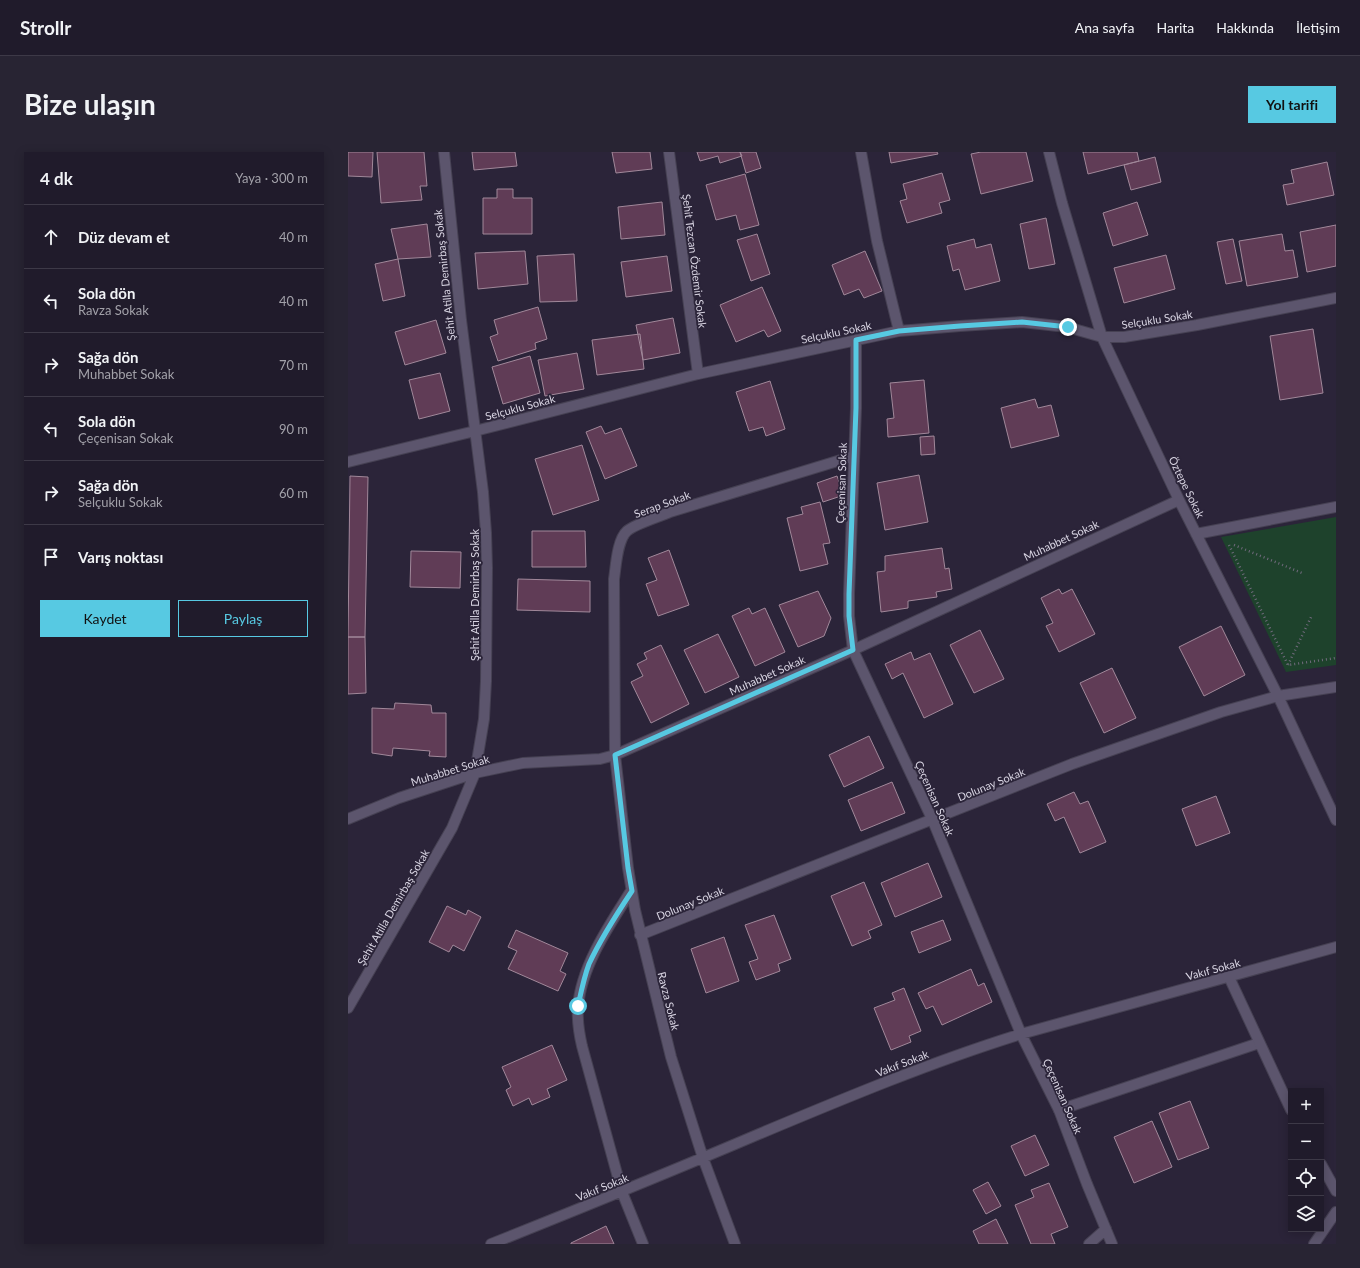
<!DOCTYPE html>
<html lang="tr">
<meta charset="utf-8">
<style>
body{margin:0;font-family:Lato,sans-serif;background:#282433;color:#f1f3f6}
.controls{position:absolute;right:12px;bottom:12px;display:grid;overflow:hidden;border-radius:0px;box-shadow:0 2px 10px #0003}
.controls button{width:36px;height:36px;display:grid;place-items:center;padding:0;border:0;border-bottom:1px solid #3d3947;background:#201b2b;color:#f1f3f6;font:20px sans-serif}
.stop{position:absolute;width:12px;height:12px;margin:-9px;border:3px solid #57c9e2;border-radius:50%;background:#fff}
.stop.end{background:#57c9e2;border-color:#fff;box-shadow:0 1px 4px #0008}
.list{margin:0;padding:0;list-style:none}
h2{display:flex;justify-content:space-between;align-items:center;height:52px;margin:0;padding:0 16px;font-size:17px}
h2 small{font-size:13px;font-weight:400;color:#a2a1a9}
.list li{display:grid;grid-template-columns:26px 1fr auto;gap:12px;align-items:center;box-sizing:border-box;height:64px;padding:0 16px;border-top:1px solid #3d3947}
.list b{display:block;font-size:15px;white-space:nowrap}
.list p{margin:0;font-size:13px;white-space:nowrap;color:#a2a1a9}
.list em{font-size:13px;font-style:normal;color:#a2a1a9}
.actions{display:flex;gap:8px;padding:12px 16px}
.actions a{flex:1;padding:9px 0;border:1px solid #57c9e2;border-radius:0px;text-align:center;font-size:14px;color:#57c9e2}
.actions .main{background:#57c9e2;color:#111}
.icon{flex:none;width:22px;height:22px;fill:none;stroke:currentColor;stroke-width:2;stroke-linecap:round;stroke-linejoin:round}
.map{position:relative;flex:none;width:988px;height:1092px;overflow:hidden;border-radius:0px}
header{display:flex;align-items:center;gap:24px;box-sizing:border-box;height:56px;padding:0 20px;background:#201b2b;border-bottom:1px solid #3d3947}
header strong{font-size:19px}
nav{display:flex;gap:22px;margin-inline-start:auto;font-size:14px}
.intro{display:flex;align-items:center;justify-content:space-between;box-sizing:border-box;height:96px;padding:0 24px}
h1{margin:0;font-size:28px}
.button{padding:10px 18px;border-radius:0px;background:#57c9e2;color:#111;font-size:14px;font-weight:700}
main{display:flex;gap:24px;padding:0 24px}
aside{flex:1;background:#201b2b;border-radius:0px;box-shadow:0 2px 10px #0003}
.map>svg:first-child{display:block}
.green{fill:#1e422c}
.building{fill:#603c56;stroke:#a1889a}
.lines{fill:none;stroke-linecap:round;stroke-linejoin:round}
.service-casing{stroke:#464153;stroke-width:12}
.minor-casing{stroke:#464153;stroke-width:12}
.path{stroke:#716b7d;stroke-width:2.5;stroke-dasharray:1 3;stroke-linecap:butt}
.service{stroke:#5c556d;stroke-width:10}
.minor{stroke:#5c556d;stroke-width:10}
.route{stroke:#57c9e2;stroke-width:5}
.labels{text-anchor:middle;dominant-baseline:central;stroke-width:3.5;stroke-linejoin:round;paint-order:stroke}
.street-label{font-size:11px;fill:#d9d5e3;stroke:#2b2439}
</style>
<header>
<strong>Strollr</strong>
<nav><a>Ana sayfa</a><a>Harita</a><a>Hakkında</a><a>İletişim</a></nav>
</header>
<div class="intro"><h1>Bize ulaşın</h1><a class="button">Yol tarifi</a></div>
<main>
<aside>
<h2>4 dk<small>Yaya · 300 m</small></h2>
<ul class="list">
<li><svg class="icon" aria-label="ahead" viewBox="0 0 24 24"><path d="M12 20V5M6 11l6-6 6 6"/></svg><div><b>Düz devam et</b></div><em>40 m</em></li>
<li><svg class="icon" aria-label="left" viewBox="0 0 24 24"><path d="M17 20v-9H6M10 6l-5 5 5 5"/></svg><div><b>Sola dön</b><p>Ravza Sokak</p></div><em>40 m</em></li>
<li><svg class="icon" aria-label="right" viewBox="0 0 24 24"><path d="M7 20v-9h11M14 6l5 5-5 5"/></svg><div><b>Sağa dön</b><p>Muhabbet Sokak</p></div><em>70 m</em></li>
<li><svg class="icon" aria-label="left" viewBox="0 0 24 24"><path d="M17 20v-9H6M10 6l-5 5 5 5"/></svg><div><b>Sola dön</b><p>Çeçenisan Sokak</p></div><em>90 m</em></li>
<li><svg class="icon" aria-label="right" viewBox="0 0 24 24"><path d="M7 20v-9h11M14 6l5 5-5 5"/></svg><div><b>Sağa dön</b><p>Selçuklu Sokak</p></div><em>60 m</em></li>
<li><svg class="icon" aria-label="arrive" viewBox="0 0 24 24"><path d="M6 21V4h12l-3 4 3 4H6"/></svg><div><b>Varış noktası</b></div></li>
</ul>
<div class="actions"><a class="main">Kaydet</a><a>Paylaş</a></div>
</aside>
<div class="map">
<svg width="988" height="1092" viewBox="0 0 988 1092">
<rect width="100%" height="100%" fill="#2b2439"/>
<path class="green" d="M988,365V513L938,520L873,385Z"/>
<path class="building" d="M0,0H25L24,25L0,24Z
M29,0H76L79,34H72L74,48L33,51Z
M124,0H167L169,14L126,18Z
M264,0H302L304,17L268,21Z
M349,0H392L394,4L372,11L370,4L352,9Z
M392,0H408L413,16L398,21Z
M541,0H589L590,2L543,11Z
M633,0H678L685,29L633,42L623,2Z
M735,0H789L791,9L740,22Z
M807,5L813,30L783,38L776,13Z
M979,10L986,43L939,53L935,33L946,31L943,18Z
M594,21L602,48L591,51L594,61L559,71L552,49L559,47L555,32Z
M397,22L411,73L392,78L388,63L368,68L358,33Z
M149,37H165V46H184V82H135V46H149Z
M314,50L317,83L273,87L270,55Z
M789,50L800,83L765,94L755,61Z
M698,66L707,112L681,117L672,72Z
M79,72L83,105L50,107L43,77Z
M988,73V114L959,120L952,80Z
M409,82L422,122L403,129L389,88Z
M934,82L937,99L945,98L950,125L899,134L891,89Z
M626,87L628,96L643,92L652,129L617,138L611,117L605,119L599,94Z
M885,87L894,129L878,132L869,90Z
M177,99L180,132L130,137L127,101Z
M517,99L534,139L516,146L511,137L496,143L484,113Z
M226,102L229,149L192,150L189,104Z
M818,103L827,137L776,151L766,116Z
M319,104L324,139L278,145L273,110Z
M50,107L57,144L35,149L27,112Z
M414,135L433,179L420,185L416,178L388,190L372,153Z
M190,155L199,187L187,191L188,197L150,209L142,185L150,182L146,168Z
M325,166L332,201L295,208L288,173Z
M88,168L98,201L57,213L47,180Z
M965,177L975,241L932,248L922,184Z
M292,182L296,217L249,223L244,188Z
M229,201L236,237L197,244L190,208Z
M182,204L192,241L155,252L144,215Z
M92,221L102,259L71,267L61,228Z
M576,228L581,281L540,285L539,267L546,266L542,231Z
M422,229L437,277L418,284L415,275L401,279L388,240Z
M687,247L690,256L703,253L711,284L663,296L653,256Z
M253,274L257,282L273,276L289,314L257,327L238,280Z
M586,284L587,302L573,303L572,285Z
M234,293L251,348L205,363L187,307Z
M571,323L580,370L537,378L529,331Z
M2,324L20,325L17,485H0Z
M489,324L496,343L475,350L469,331Z
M472,350L482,391L475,392L480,412L452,419L439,366L455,362L453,355Z
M184,379H237L238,415H184Z
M594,396L597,417L601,416L604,437L588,440L589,445L560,449V456L533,460L529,420L537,419V404Z
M321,398L341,453L310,464L298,432L309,428L300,406Z
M63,399L113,400L112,436L62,435Z
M170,427L242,429V460L169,458Z
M711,437L714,442L724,437L747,482L711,500L698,474L705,471L693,446Z
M470,439L483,466L476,484L450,495L431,453Z
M401,456L404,462L417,456L437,500L407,514L384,464Z
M873,474L897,523L856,544L831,495Z
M632,478L656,527L626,541L602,493Z
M370,482L391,525L357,541L336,498Z
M0,485H17L18,541L0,542Z
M313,493L341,552L303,571L283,530L295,524L289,512L299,507L296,501Z
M563,500L566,508L582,501L605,552L576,566L555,521L544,527L537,512Z
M764,516L788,566L756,581L732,531Z
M47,551L83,553L84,561H98V605L81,604L82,599L45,596L44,604L24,601V556L46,557Z
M521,584L536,616L496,635L481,603Z
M544,630L557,661L513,679L500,648Z
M726,640L732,652L740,649L758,690L732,701L716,665L707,669L699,652Z
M868,644L882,681L848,694L834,657Z
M580,711L594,745L547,765L533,731Z
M516,730L534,773L520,779L523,786L504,794L483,744Z
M99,754L118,763L120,758L133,765L116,799L105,793L101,800L81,790Z
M426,763L443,807L430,812L432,819L408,828L401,810L410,807L397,773Z
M595,768L603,788L571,801L563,780Z
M168,778L220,801L212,819L218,822L210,839L160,817L169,799L160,795Z
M376,785L391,829L358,841L343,797Z
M623,817L630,834L636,831L644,850L594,873L585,854L578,857L570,841Z
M556,836L573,879L561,884L563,890L543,898L526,856L547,848L544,841Z
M204,893L219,928L199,937L202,945L184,953L181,946L165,954L158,938L163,935L154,915Z
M842,949L861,996L830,1008L811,961Z
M804,969L824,1015L786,1031L766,985Z
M687,983L701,1013L677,1024L663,994Z
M640,1030L653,1054L638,1062L625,1038Z
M701,1031L720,1075L703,1082L707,1092H683L667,1053L686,1045L683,1038Z
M648,1067L660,1092H631L625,1079Z
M258,1074L266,1092H223V1091Z"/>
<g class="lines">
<defs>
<path id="service" d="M711,958L911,891"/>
<path id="minor" d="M321,0L350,222
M513,0L529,89L551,179
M701,0L714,51L754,185L831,348L930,544L988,668
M508,188V256L501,442V464L505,498L585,669L673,882L711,958L739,1032L764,1092
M0,310L127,279L350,222L551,179L612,174L674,170L719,175L754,185H776L849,173L988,146
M848,382L988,355
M0,667L51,646L127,621L175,611L252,607L267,603L505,498L831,348
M283,739C262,772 233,814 230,855C229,868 231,881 234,894L274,1040L295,1092
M292,783L724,612L873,560L930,544L988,535
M881,825L943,958
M0,856L104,676L127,621L136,567L138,529L139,416L138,381L135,340L113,168L96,0
M973,1012L988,1039
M143,1092C233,1056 322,1020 411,982C497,946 583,910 673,882L988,795
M387,1092L355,1006L323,905L287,758L280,716L267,603L266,427C268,414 269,388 279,379C287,372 311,365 322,360L506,304
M741,1092L758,1077
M966,1092L988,1060"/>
</defs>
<use href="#service" class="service-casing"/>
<use href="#minor" class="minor-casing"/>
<path class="path" d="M881,393L940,513L988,506
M886,393L954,421
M940,513L964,463"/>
<use href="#service" class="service"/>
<use href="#minor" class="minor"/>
</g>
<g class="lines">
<path class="route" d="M230,854C233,840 236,825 241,812C253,786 268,763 284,739L280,716L267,603L505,498L501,464V442L508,256V188L551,179L612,174L674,170L720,175"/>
</g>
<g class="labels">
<g class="street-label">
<text transform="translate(347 109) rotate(83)">Şehit Tezcan Özdemir Sokak</text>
<text transform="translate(96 123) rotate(-96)">Şehit Atilla Demirbaş Sokak</text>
<text transform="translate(809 167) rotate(-9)">Selçuklu Sokak</text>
<text transform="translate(488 180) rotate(-12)">Selçuklu Sokak</text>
<text transform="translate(172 255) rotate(-15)">Selçuklu Sokak</text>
<text transform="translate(493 331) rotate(-88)">Çeçenisan Sokak</text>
<text transform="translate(839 335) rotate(64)">Öztepe Sokak</text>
<text transform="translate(314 352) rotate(-20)">Serap Sokak</text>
<text transform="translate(713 388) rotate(-25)">Muhabbet Sokak</text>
<text transform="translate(126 443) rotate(-90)">Şehit Atilla Demirbaş Sokak</text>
<text transform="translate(419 523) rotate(-24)">Muhabbet Sokak</text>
<text transform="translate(102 618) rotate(-17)">Muhabbet Sokak</text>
<text transform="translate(643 632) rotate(-22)">Dolunay Sokak</text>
<text transform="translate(587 646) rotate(66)">Çeçenisan Sokak</text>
<text transform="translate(342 751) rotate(-22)">Dolunay Sokak</text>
<text transform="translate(45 755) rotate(-60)">Şehit Atilla Demirbaş Sokak</text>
<text transform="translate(865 817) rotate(-15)">Vakıf Sokak</text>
<text transform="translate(321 849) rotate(76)">Ravza Sokak</text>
<text transform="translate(554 911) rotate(-21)">Vakıf Sokak</text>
<text transform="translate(715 944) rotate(66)">Çeçenisan Sokak</text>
<text transform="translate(254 1035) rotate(-22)">Vakıf Sokak</text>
</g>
</g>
</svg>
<div class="controls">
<button>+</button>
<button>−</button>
<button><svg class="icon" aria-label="locate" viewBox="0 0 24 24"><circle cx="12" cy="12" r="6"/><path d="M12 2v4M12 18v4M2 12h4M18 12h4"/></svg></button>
<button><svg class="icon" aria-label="layers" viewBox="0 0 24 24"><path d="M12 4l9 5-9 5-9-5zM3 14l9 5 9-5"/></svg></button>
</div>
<div class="stop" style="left:230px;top:854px"></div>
<div class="stop end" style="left:720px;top:175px"></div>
</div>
</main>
